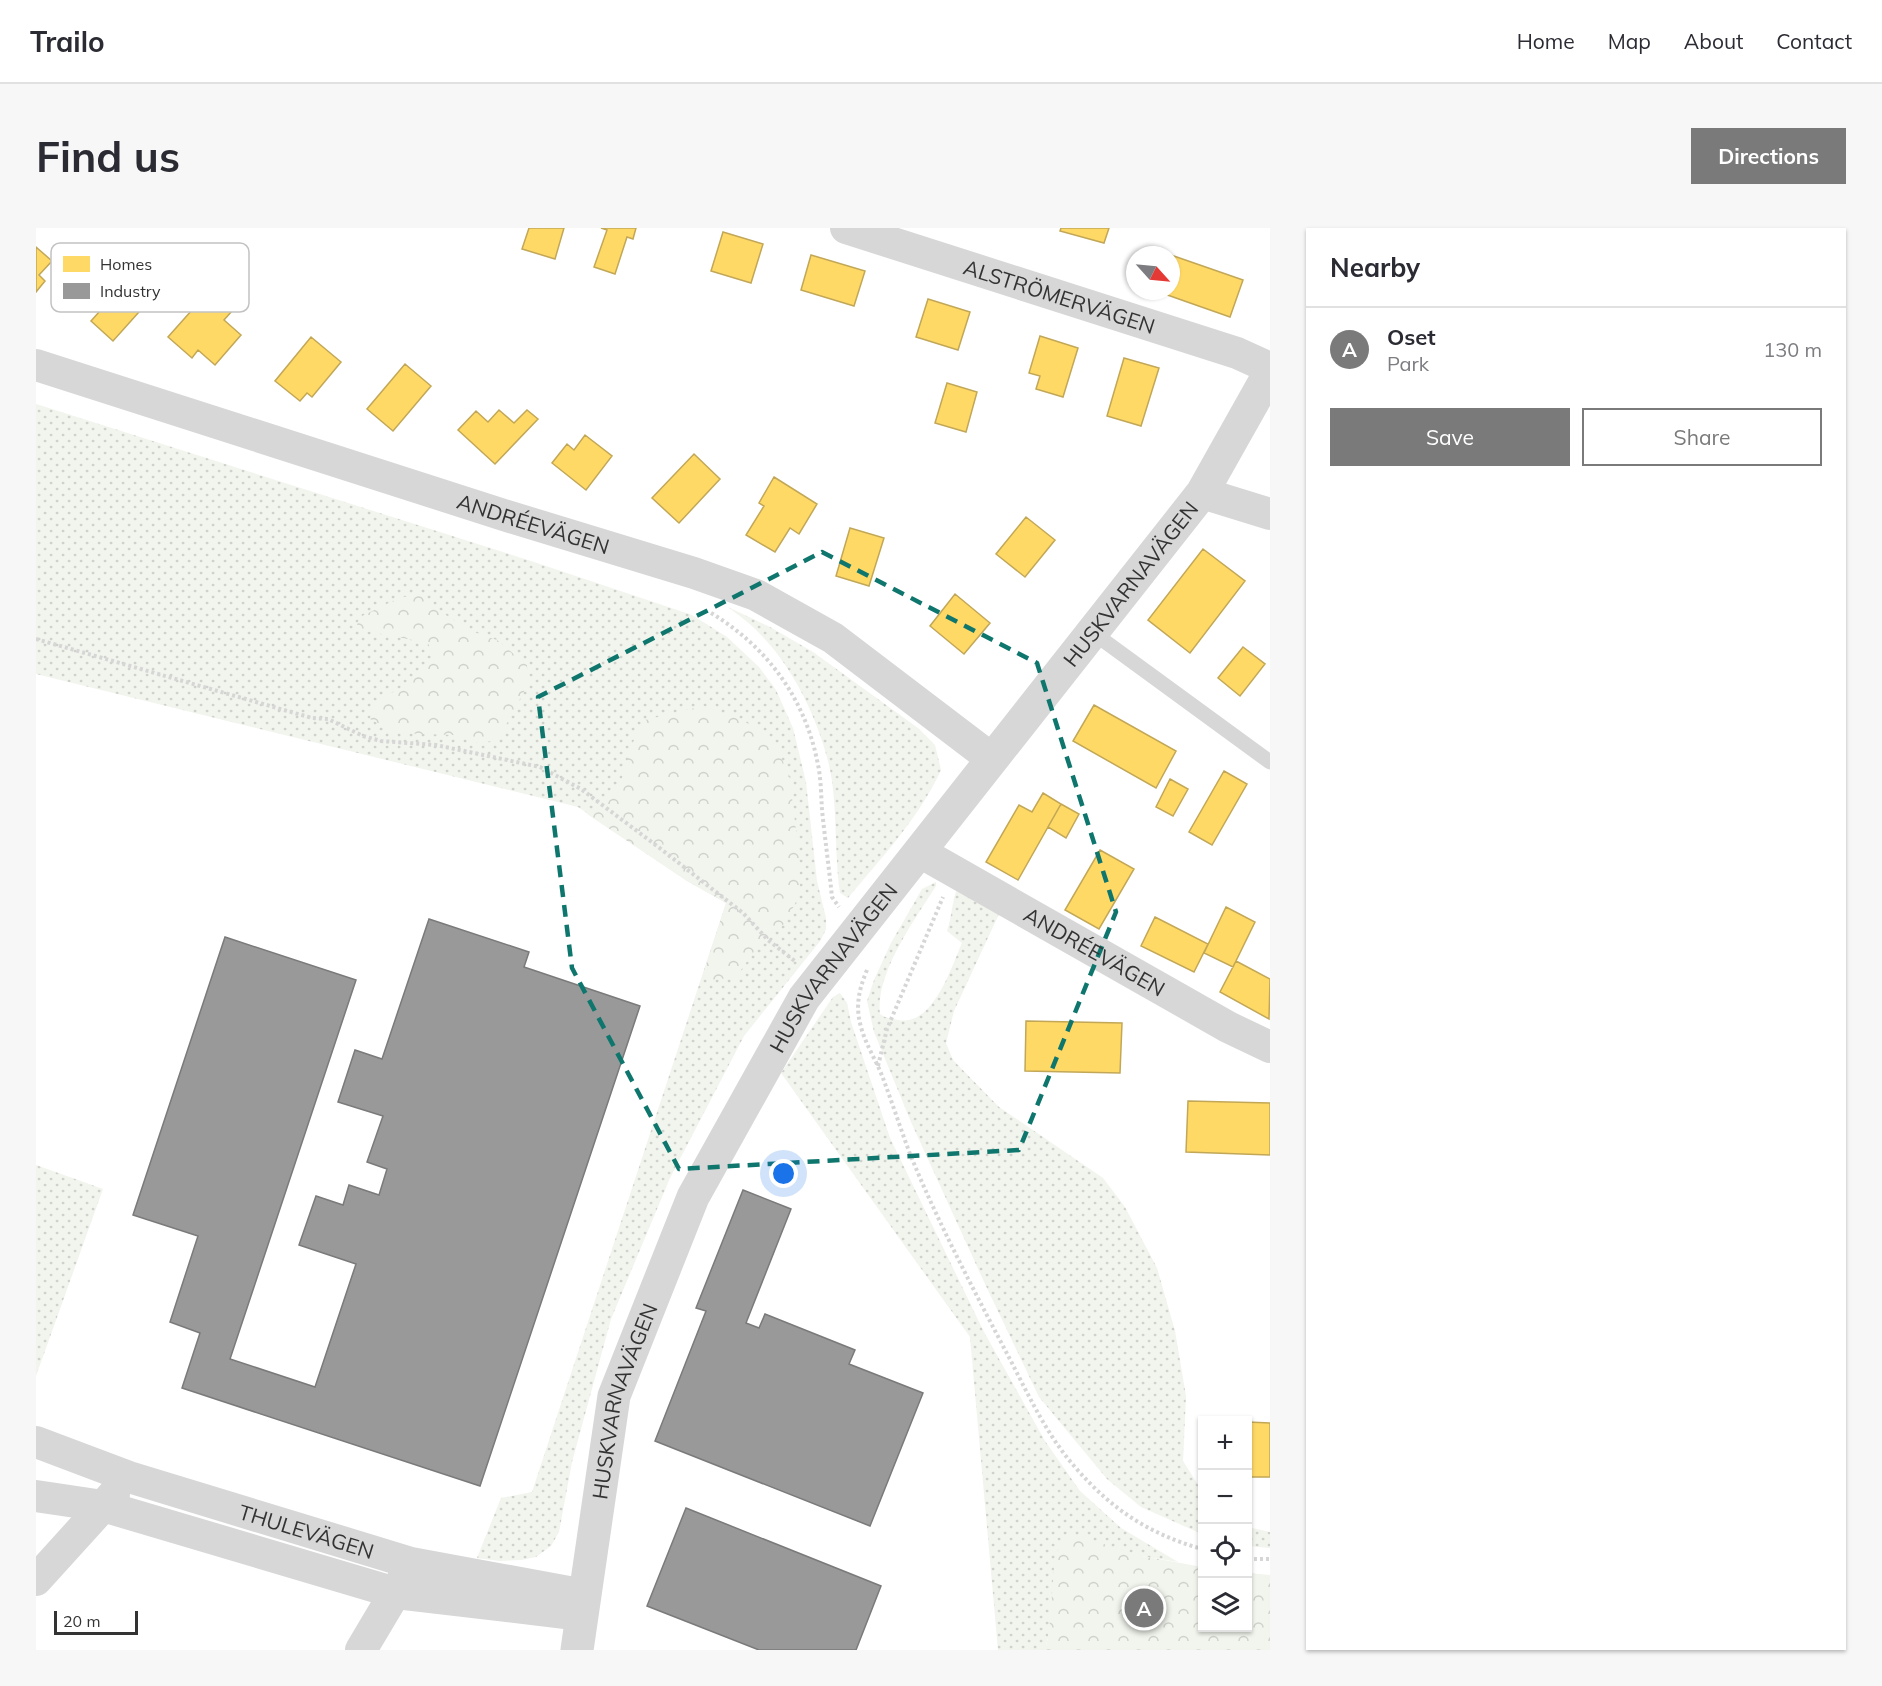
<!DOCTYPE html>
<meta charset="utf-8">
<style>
body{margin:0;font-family:Mulish,sans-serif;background:#f7f7f7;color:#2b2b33}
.controls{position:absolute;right:18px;bottom:18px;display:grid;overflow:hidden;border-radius:0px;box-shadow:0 2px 4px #0004}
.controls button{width:54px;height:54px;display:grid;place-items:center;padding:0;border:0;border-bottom:2px solid #e1e1e2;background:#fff;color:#2b2b33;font:30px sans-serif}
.compass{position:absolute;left:1090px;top:18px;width:54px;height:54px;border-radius:50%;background:#fff;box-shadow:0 2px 4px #0004;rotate:117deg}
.scale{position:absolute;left:18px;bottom:15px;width:84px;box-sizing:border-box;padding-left:6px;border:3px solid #333;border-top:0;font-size:16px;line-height:21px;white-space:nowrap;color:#333;-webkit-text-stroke:4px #fff;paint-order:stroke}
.you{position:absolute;left:748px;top:946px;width:21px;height:21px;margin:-15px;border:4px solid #fff;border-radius:50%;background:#1a73e8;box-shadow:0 0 0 9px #1a73e833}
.badge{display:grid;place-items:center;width:39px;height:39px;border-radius:50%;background:#7a7a7a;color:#fff;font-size:20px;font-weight:700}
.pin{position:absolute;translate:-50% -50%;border:3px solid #fff;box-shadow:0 2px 6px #0006}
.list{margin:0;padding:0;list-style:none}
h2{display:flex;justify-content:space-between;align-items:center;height:78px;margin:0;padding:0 24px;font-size:26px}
h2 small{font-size:20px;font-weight:400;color:#7c7c81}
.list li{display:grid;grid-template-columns:39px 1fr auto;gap:18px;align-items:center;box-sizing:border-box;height:84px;padding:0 24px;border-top:2px solid #e1e1e2}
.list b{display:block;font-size:22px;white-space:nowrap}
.list p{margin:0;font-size:20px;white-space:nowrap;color:#7c7c81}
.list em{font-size:20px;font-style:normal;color:#7c7c81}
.actions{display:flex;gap:12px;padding:18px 24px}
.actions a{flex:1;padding:14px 0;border:2px solid #7a7a7a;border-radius:0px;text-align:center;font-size:21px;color:#7a7a7a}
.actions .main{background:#7a7a7a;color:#fff}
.icon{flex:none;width:33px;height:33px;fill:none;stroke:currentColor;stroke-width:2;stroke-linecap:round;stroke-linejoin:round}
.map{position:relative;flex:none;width:1234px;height:1422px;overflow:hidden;border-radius:0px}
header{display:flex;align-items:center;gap:36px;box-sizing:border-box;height:84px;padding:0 30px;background:#fff;border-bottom:2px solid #e1e1e2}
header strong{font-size:28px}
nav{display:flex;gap:33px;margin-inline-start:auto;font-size:21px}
.intro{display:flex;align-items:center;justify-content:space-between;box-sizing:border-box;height:144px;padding:0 36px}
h1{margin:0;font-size:42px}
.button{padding:15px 27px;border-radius:0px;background:#7a7a7a;color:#fff;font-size:21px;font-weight:700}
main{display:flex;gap:36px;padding:0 36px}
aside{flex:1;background:#fff;border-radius:0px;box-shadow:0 2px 4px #0004}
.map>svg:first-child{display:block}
.grass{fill:url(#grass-dots)}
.forest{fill:url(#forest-crowns)}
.homes{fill:#ffd966;stroke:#c2a757;stroke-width:1.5}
.industry{fill:#999;stroke:#7a7a7a;stroke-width:1.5}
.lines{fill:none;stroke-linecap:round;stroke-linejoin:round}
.path{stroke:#d6d6d6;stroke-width:4;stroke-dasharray:3 3;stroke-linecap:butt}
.service{stroke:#d7d7d7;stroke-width:15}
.minor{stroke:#d7d7d7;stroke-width:32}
.tertiary{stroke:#d7d7d7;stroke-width:33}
.marked{fill:none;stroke:#0f766e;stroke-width:4.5;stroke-dasharray:12 8;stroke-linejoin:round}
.labels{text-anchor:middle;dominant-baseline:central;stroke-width:6;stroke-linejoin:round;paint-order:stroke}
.street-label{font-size:21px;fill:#333;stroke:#fff}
.key{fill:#fff;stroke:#c2c2c2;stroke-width:1.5}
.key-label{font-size:16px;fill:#333}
</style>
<header>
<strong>Trailo</strong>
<nav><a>Home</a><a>Map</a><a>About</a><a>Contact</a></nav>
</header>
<div class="intro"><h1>Find us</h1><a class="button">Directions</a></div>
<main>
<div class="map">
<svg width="1234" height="1422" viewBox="0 0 1234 1422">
<defs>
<pattern id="grass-dots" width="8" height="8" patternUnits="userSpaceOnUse" patternTransform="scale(1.5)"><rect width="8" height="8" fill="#f1f5ed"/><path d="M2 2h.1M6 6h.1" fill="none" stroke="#cfd2cc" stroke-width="1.8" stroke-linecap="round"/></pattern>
<pattern id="forest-crowns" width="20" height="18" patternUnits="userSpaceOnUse" patternTransform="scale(1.5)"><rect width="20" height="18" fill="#f1f5ed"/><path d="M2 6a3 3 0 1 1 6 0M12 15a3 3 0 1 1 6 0" fill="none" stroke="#cfd2cc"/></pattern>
</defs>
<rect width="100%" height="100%" fill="#fff"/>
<path class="grass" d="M0,176L495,333L656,387L691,409L723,439L740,462L757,500L770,554L781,653L790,690V701L785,712L708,808L634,950L575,1091L536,1234L523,1304L515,1318L500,1329L485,1332L464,1333L441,1330L465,1270L496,1264L690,675L651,653L542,579L0,446Z
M692,379L734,399L777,424L882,500L899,517L905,542C883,590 846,629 812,670L804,665C798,624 802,576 793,537C782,491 757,439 723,405C714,395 702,387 692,379Z
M900,654V658C879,691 839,746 844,786C849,790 855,791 862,792C897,799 915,740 926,715L911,703C916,689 916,673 921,661L963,686L918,783L910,815L917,832L963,879L1067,950L1089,979L1121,1040L1139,1103L1150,1168L1147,1233L1166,1263V1306L1105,1279L1071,1251L1003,1169L949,1056L875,894L838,804L831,773L838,752L855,715L886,661Z
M804,765L811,775L815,794L854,910L948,1104L1009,1213L1044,1263L1085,1300L1142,1334L1106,1328L1013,1405L1009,1422H962L934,1109L745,845L797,769Z
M0,937L67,961L0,1148Z
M1212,1299L1234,1304V1320L1212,1318Z"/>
<path class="forest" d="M383,366L402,382L435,403L461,412L491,437L492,456L462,512L443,515L417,507L360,505L334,491L339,474L375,454L398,431L392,415L325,402L321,397L324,389L363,370Z
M667,478L706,492L736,510L753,546L763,626L764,666L749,695L717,725L700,749L676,752L666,749L690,675L651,653L551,586L584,557L596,516L609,492Z
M1033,1305L1106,1328L1166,1339V1400H1212V1345L1234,1347V1422H1009L1013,1405L1019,1327Z"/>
<path class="homes" d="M493,0H528L519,31L486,21Z
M565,0H600L597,11L591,9L579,46L558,39L571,2Z
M1025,0H1073L1068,15L1024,3Z
M687,4L727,16L715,55L675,43Z
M0,19L16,33L3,47L9,53L0,64Z
M1115,20L1134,27H1112Z
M775,27L829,43L818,78L765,62Z
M1135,27L1207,52L1194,89L1120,63H1135Z
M189,45L212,65L188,92L205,107L179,137L162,122L156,130L132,109Z
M89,55L111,75L77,113L55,93Z
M892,71L934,84L922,122L880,109Z
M1004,108L1042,120L1027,169L1000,161L1004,148L993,145Z
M275,109L305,134L276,169L271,165L264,173L239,153Z
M1088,130L1123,140L1105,198L1071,188Z
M369,136L395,158L357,203L331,181Z
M911,155L941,164L930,204L899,195Z
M463,182L478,195L491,182L502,191L459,236L422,202L440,183L452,194Z
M549,207L576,228L550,262L516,235L531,216L538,222Z
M658,226L684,251L643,295L616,270Z
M738,249L781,276L763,306L754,300L739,324L710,307L728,278L723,275Z
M990,289L1019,312L989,349L960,326Z
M814,300L848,310L833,358L800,348Z
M1167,321L1209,353L1154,425L1112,392Z
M919,366L954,395L928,426L894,398Z
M1207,419L1229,436L1204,468L1182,450Z
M1058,477L1140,523L1120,560L1037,513Z
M1188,543L1211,556L1176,617L1153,604Z
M1134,551L1152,561L1137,588L1120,579Z
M1007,565L1025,576L982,652L950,634L983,577L996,584Z
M1025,576L1043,586L1030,610L1012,599Z
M1064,622L1098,641L1063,701L1029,682Z
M1190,679L1219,694L1197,739L1168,725Z
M1119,689L1172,716L1158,744L1105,718Z
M1200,733L1234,751L1233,791L1184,764Z
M990,793L1086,795L1084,845L989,843Z
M1152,873L1234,875V927L1150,924Z
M1212,1194L1234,1195V1249H1212Z"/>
<path class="industry" d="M393,691L493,724L488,739L604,778L444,1258L146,1160L164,1105L134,1094L162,1008L97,987L189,709L320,752L194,1131L279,1159L320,1036L263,1017L280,968L307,977L313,957L343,967L351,941L331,934L347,888L302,874L319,822L346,831Z
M707,962L755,981L710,1095L723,1100L729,1086L819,1122L813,1136L887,1165L834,1298L619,1213L670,1083L660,1080Z
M650,1280L845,1358L820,1422H723L611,1378Z"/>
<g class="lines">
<path class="path" d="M675,385C730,418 768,469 781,532C785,548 785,566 786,582C789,611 793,640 796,669L803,679
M0,411L276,490L292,491L327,508L345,513L400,517L504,539L545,561L621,618L707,685L732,712L760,734
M831,742C823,761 819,778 825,799C830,818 842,835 848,853C857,877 865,902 874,926C901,992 934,1055 967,1118C989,1159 1008,1204 1039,1239C1075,1281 1113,1306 1166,1321
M842,838L851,801L907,669
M1212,1331H1234"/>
<path class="service" d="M1056,404L1234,534"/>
<g class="minor">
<path id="s1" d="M810,0L1201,125L1234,140"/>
<path id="s2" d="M0,137L471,288L658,345L720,367L797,410L956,531"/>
<path d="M1166,265L1234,286"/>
<path id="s3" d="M884,624L1192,799L1234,819"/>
<path id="s4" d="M0,1214L93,1249L375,1335L549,1367"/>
<path d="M0,1268L67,1278L360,1365L546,1387"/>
<path d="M0,1352L78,1266"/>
<path d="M325,1422L369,1348"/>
</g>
<path class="tertiary" id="s5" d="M541,1422L578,1168L657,969L768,770L1166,265L1234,144"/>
</g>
<path class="marked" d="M786,324L1001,435L1080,684L983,922L643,941L536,740L502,469Z"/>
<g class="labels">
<g class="street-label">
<text stroke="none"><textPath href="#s1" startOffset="224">ALSTRÖMERVÄGEN</textPath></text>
<text stroke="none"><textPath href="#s2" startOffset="522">ANDRÉEVÄGEN</textPath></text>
<text stroke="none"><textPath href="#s5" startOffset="1226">HUSKVARNAVÄGEN</textPath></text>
<text stroke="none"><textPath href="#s3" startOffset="201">ANDRÉEVÄGEN</textPath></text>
<text stroke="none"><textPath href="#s5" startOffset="740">HUSKVARNAVÄGEN</textPath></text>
<text stroke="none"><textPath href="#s5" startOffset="254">HUSKVARNAVÄGEN</textPath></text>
<text stroke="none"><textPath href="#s4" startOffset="285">THULEVÄGEN</textPath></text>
</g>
</g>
<rect x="15" y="15" width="198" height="69" rx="9" class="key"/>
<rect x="27" y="28" width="27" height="16" fill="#ffd966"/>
<rect x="27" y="55" width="27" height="16" fill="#999"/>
<g class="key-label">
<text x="64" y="42">Homes</text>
<text x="64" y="69">Industry</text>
</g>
</svg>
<div class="controls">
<button>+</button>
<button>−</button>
<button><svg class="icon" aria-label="locate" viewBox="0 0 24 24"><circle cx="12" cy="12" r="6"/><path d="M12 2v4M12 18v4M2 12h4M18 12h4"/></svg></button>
<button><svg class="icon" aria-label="layers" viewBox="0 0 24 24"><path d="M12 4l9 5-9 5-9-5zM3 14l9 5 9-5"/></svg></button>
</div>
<svg class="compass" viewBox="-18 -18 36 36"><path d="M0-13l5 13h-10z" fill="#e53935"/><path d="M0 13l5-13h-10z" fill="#7c7c81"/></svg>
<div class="scale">20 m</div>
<div class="you"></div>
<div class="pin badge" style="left:1108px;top:1380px">A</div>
</div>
<aside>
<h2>Nearby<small></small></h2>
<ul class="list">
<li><span class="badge">A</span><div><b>Oset</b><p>Park</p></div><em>130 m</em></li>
</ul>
<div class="actions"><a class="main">Save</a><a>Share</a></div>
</aside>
</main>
